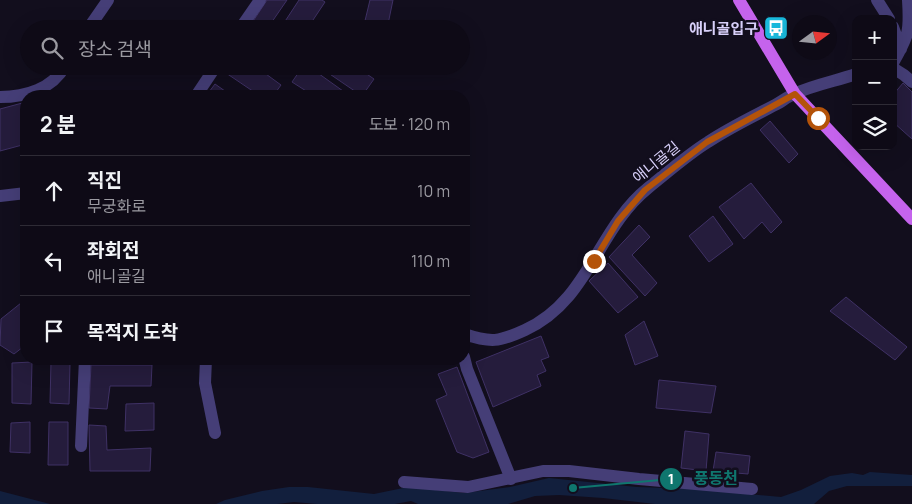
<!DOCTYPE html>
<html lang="ko">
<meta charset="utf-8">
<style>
body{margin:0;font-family:Manrope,"Noto Sans KR",sans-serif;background:#1c1823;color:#f1f3f6}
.controls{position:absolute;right:15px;top:15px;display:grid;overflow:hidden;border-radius:10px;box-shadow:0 5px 20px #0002}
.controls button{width:45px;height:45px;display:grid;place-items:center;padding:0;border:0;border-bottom:1px solid #2e2b35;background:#0e0a16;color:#f1f3f6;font:25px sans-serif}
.compass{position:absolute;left:792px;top:15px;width:45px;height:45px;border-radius:50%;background:#0e0a16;box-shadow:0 5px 20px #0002;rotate:75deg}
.stop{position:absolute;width:15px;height:15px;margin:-11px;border:4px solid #b45309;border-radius:50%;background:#fff}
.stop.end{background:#b45309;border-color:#fff;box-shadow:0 1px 5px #0008}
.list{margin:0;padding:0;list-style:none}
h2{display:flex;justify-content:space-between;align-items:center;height:65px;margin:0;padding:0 20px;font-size:21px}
h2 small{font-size:16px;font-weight:400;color:#9b9aa1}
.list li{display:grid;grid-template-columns:32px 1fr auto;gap:15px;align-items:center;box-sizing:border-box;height:70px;padding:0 20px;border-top:1px solid #2e2b35}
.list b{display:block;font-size:19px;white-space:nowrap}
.list p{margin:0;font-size:16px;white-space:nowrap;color:#9b9aa1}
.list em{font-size:16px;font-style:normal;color:#9b9aa1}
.icon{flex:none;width:28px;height:28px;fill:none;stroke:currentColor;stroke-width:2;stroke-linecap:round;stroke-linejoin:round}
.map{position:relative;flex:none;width:912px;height:504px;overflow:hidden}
.search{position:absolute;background:#0e0a16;box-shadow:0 5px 20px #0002;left:20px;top:20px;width:450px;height:55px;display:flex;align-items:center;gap:12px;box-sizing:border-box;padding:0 18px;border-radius:28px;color:#9b9aa1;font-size:19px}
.panel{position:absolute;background:#0e0a16;box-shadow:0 5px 20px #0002;left:20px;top:90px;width:450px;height:275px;border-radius:20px}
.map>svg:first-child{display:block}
.water{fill:#121f3d}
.building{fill:#251c3c;stroke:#3f3165}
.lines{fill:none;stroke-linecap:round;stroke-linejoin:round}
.minor{stroke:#453e77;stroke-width:12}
.major{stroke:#c563ed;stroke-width:12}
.route{stroke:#b45309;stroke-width:6}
.labels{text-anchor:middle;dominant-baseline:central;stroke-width:5;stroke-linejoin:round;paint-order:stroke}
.poi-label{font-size:15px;font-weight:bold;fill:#d8d0fa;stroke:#120e1d;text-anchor:end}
.street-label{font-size:15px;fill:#d8d0fa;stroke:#120e1d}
.leader{fill:none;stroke:#0f766e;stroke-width:2}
.callout-dot{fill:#0f766e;stroke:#120e1d;stroke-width:2}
.mark-label{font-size:15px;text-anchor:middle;font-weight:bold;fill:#fff}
.callout-label{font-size:16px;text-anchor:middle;font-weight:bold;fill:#0f766e;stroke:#120e1d;stroke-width:5;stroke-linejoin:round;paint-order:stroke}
</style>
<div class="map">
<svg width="912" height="504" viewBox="0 0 912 504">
<rect width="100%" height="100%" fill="#120e1d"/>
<path class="water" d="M870,472L912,475V486H847L829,491L814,504H655L603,498L559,495L535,496L508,504H418L411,501L395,504H317L294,502L277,504H216L225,500L262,491L289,487H308L374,494L408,487L464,493L510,487L549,478L637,487L694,489L781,497L801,490L830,476L852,473L863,475Z
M0,491L50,504H0Z"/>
<path class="building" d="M267,0H287L267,29H248Z
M299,0H322L325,2L307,29H280Z
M370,0H393L387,29H363Z
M227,66H255L281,85L273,96H260L223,71Z
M303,66H308L350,96H314L292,82Z
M318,66H355L374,79L362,96Z
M903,83L912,92V139L893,122V95Z
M215,84L232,96H206Z
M26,102V144L0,151V109Z
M770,121L798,154L789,163L760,130Z
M751,183L782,222L771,233L762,222L744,239L719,207Z
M713,216L733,244L709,262L689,236Z
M639,225L650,237L632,255L657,283L645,296L609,257Z
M608,263L638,297L618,313L589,281Z
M846,297L907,347L895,360L830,311Z
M26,299V332L23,335V347L14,354L0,345L1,319Z
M644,321L658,356L635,365L625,335Z
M541,336L549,357L541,360L546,371L537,375L541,386L493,407L476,362Z
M32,362L31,404L12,403V363Z
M51,362L70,363L69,404L50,403Z
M91,365H152L151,386H110L107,409L89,408Z
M457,367L489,452L473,458L457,452L436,400L447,395L438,374Z
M659,380L716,386L711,413L656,408Z
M154,403V430L125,431L126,404Z
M30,422V453L10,452L11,423Z
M49,422H68V465H48Z
M89,425L106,426L107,450L151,448L150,471H90Z
M685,431L709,434L706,471L681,468Z
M716,452L750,456L748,474L713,471Z"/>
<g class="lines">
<path class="minor" d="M877,0L889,19
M893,27L901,49
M88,29L108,0
M240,29L260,0
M893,63C909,35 910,31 908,0
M893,68L904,75L912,82
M196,96L216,66
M0,97C26,97 52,89 65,66
M0,196L26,193
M464,334C491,343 499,342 525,330C589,301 597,229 648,188C667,173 687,155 708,142C729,128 752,117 775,105C781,102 787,97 794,94C813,85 836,81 856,74
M464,357L467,369L511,479
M206,359L205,383L215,433
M81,446L85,359
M404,482L468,487L543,471H569L639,479L752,489"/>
<path class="major" d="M739,0L795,94L912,219"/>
</g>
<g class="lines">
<path class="route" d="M594,261L618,221L645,190L707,142L795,94L818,118"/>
</g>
<defs>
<symbol id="bus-square" viewBox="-11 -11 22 22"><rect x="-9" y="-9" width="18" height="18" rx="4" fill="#19b9dc" stroke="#120e1d"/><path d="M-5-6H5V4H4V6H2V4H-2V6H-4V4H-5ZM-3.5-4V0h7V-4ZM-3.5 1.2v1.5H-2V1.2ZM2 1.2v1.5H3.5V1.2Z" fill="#fff"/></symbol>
</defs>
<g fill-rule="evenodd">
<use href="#bus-square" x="762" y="14" width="28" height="28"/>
</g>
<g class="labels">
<g class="poi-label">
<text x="758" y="28">애니골입구</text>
</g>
<g class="street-label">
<text transform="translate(656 162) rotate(-39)">애니골길</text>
</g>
</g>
<path class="leader" d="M573 488L671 479"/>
<g class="callout-dot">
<circle cx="573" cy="488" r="5"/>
<circle cx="671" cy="479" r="12"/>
</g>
<g class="mark-label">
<text x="671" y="484">1</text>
</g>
<g class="callout-label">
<text x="716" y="484">풍동천</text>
</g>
</svg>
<div class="controls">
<button>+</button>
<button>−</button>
<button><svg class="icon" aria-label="layers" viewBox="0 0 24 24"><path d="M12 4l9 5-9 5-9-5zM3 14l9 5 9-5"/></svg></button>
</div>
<svg class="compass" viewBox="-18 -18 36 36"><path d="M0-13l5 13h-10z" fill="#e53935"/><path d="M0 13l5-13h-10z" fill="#9b9aa1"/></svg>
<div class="stop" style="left:818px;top:118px"></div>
<div class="stop end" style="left:594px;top:261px"></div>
<div class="search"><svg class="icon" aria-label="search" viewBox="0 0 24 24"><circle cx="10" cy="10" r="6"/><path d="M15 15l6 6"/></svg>장소 검색</div>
<section class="panel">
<h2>2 분<small>도보 · 120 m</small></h2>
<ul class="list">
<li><svg class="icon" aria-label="ahead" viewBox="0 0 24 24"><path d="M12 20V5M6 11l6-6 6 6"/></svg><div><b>직진</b><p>무궁화로</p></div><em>10 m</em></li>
<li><svg class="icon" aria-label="left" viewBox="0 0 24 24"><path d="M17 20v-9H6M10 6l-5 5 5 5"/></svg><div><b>좌회전</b><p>애니골길</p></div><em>110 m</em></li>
<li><svg class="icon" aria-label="arrive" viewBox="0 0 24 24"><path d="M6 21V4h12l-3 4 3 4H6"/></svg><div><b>목적지 도착</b></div></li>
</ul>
</section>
</div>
